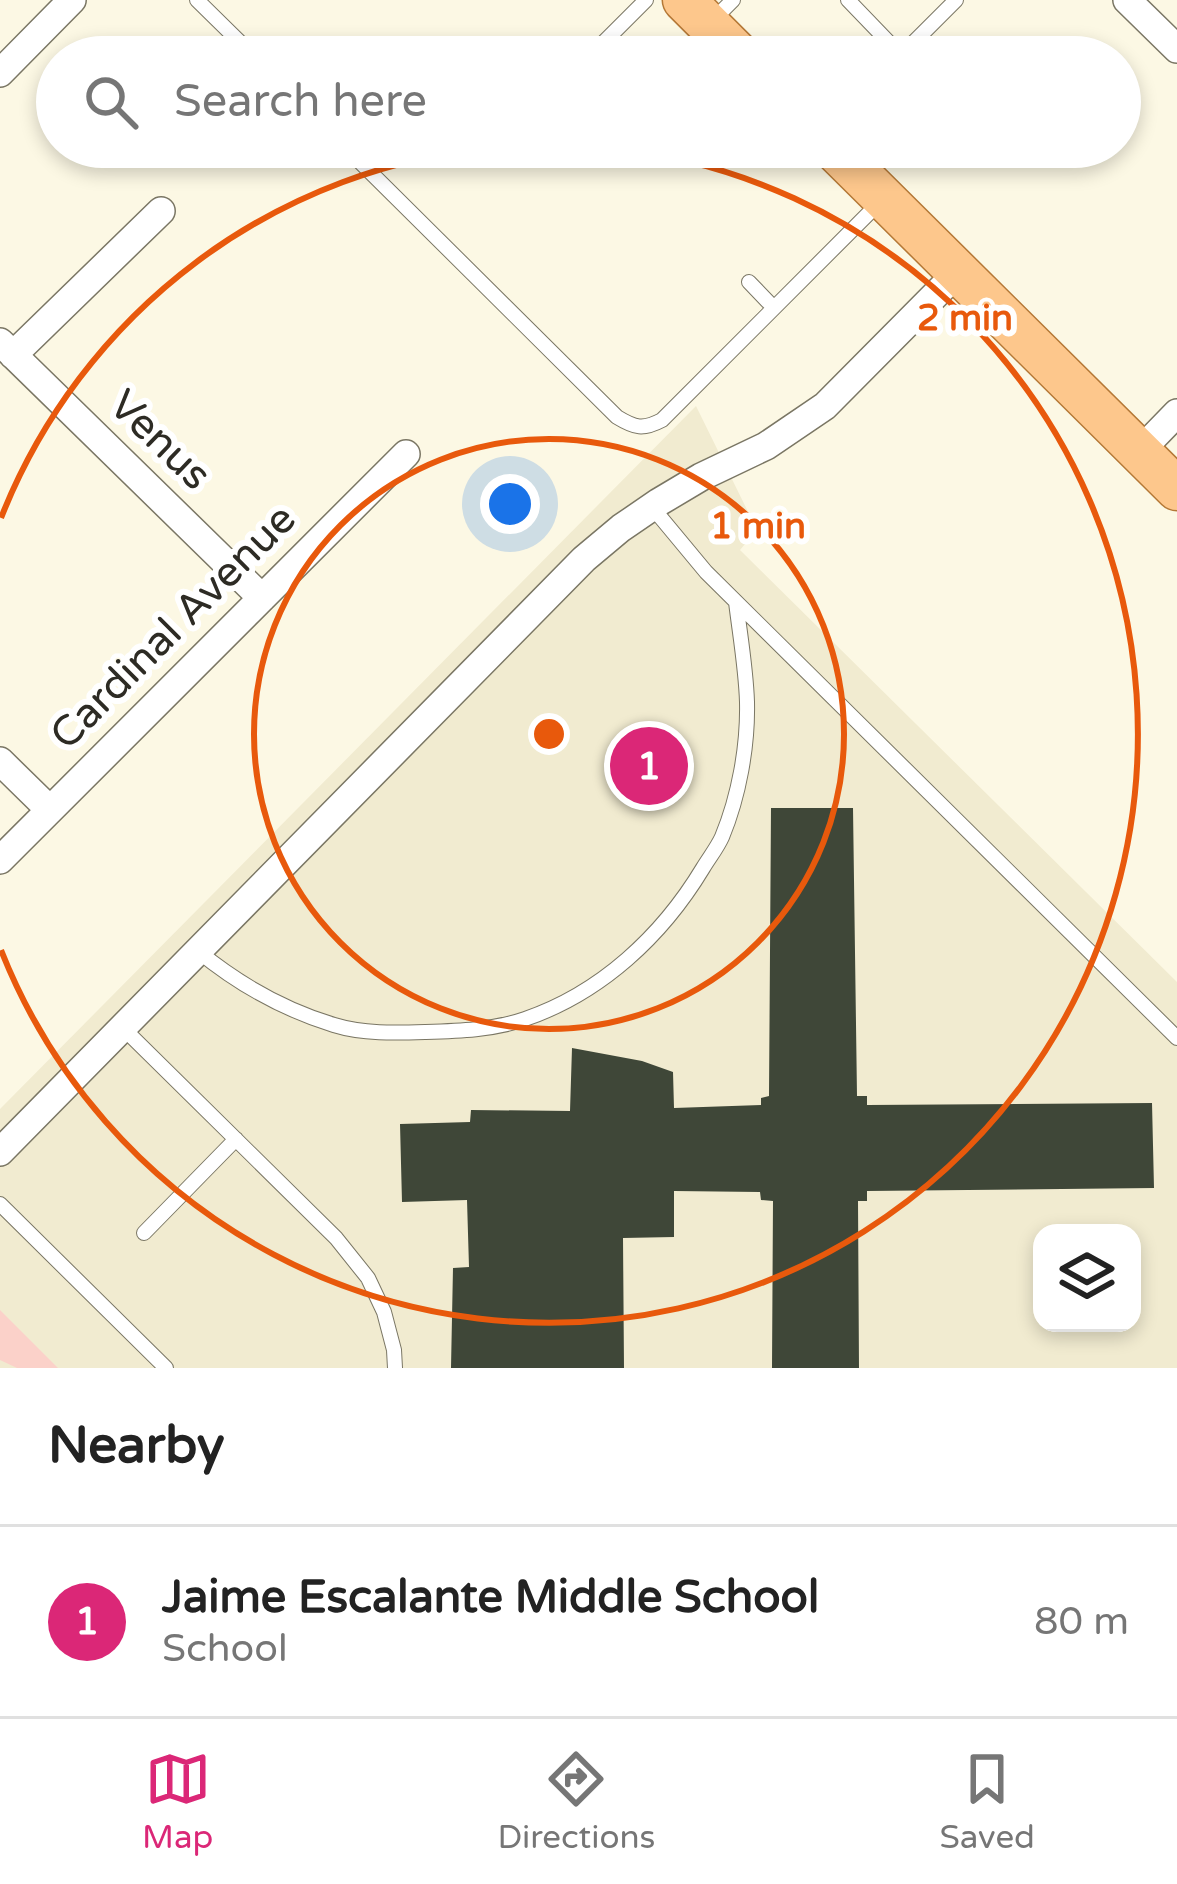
<!DOCTYPE html>
<style>
body{margin:0;font-family:"Varela Round",sans-serif;background:#f6f6f6;color:#222}
.controls{position:absolute;right:36px;bottom:36px;display:grid;overflow:hidden;border-radius:24px;box-shadow:0 6px 18px #0003}
.controls button{width:108px;height:108px;display:grid;place-items:center;padding:0;border:0;border-bottom:3px solid #e0e0e0;background:#fff;color:#222;font:60px sans-serif}
.you{position:absolute;left:510px;top:504px;width:42px;height:42px;margin:-30px;border:9px solid #fff;border-radius:50%;background:#1a73e8;box-shadow:0 0 0 18px #1a73e833}
.badge{display:grid;place-items:center;width:78px;height:78px;border-radius:50%;background:#db2777;color:#fff;font-size:39px;font-weight:700}
.pin{position:absolute;translate:-50% -50%;border:6px solid #fff;box-shadow:0 3px 12px #0006}
.list{margin:0;padding:0;list-style:none}
h2{display:flex;justify-content:space-between;align-items:center;height:156px;margin:0;padding:0 48px;font-size:51px}
h2 small{font-size:39px;font-weight:400;color:#767676}
.list li{display:grid;grid-template-columns:78px 1fr auto;gap:36px;align-items:center;box-sizing:border-box;height:192px;padding:0 48px;border-top:3px solid #e0e0e0}
.list b{display:block;font-size:45px;white-space:nowrap}
.list p{margin:0;font-size:39px;white-space:nowrap;color:#767676}
.list em{font-size:39px;font-style:normal;color:#767676}
.icon{flex:none;width:66px;height:66px;fill:none;stroke:currentColor;stroke-width:2;stroke-linecap:round;stroke-linejoin:round}
.map{position:relative;flex:none;width:1177px;height:1368px;overflow:hidden}
.search{position:absolute;background:#fff;box-shadow:0 6px 18px #0003;left:36px;right:36px;top:36px;height:132px;display:flex;align-items:center;gap:30px;box-sizing:border-box;padding:0 42px;border-radius:66px;color:#767676;font-size:45px}
.sheet{height:348px;background:#fff}
nav{display:flex;justify-content:space-around;align-items:center;box-sizing:border-box;height:168px;border-top:3px solid #e0e0e0;background:#fff;font-size:33px;color:#767676}
nav a{display:grid;justify-items:center;gap:6px}
nav .on{color:#db2777}
.map>svg:first-child{display:block}
.built{fill:#f1ebd0;fill-rule:evenodd}
.green{fill:#fbd1c9}
.building{fill:#3f4738}
.lines{fill:none;stroke-linecap:round;stroke-linejoin:round}
.service-casing{stroke:#7a7664;stroke-width:16}
.minor-casing{stroke:#7a7664;stroke-width:30}
.primary-casing{stroke:#b47836;stroke-width:45}
.service{stroke:#fff;stroke-width:14}
.minor{stroke:#fff;stroke-width:27}
.primary{stroke:#fdc78c;stroke-width:42}
.ring{fill:none;stroke:#e8590c;stroke-width:6}
.labels{text-anchor:middle;dominant-baseline:central;stroke-width:12;stroke-linejoin:round;paint-order:stroke}
.street-label{font-size:42px;fill:#2d2b24;stroke:#fff}
.centre{fill:#e8590c;stroke:#fff;stroke-width:6}
.ring-label{font-size:36px;text-anchor:middle;font-weight:bold;fill:#e8590c;stroke:#fff;stroke-width:12;stroke-linejoin:round;paint-order:stroke}
</style>
<div class="map">
<svg width="1177" height="1368" viewBox="0 0 1177 1368">
<rect width="100%" height="100%" fill="#fcf8e4"/>
<path class="built" d="M696,406L757,530L740,550L1177,982V1368H0V1109ZM1042,1233H1132V1323H1042Z"/>
<path class="green" d="M0,1310L58,1368H17L0,1360Z"/>
<path class="building" d="M771,808H853L857,1096H867V1105L1152,1103L1154,1188L867,1191V1201H858L859,1368H772L773,1201L761,1200L760,1192L674,1191V1237L623,1238L624,1368H451L453,1268L469,1267L467,1200L402,1202L400,1124L470,1122L471,1110L570,1111L572,1048L642,1061L673,1072L674,1108L761,1105V1098L769,1096Z"/>
<g class="lines">
<defs>
<path id="service" d="M197,0L255,57
M848,0L901,55
M712,21L733,0
M589,57L646,0
M899,57L956,0
M345,147L617,417C635,428 643,430 662,420L879,203
M749,282L774,308
M652,507L706,572L1177,1038
M198,951C237,983 285,1010 334,1025C363,1034 395,1033 425,1032C458,1031 493,1030 525,1019C601,993 662,936 703,868C709,858 717,848 722,837C739,796 748,746 747,702C746,669 740,635 736,602
M123,1028L336,1238L368,1278L384,1312L394,1350L395,1368
M0,1204L166,1368
M144,1233L236,1139"/>
<path id="minor" d="M1127,0L1177,49
M0,73L72,0
M0,342L262,598
M13,355L161,211
M1139,452L1177,413
M0,761L50,810
M0,860L406,454
M0,1152L584,559L621,528L659,502L701,477L766,446L825,406L958,272"/>
<path id="primary" d="M684,0L741,57
M832,147L1177,489"/>
</defs>
<use href="#service" class="service-casing"/>
<use href="#minor" class="minor-casing"/>
<use href="#primary" class="primary-casing"/>
<use href="#service" class="service"/>
<use href="#minor" class="minor"/>
<use href="#primary" class="primary"/>
</g>
<g class="ring">
<circle cx="549" cy="734" r="295"/>
<path d="M1 518A589 589 0 0 1 498 147M600 147A589 589 0 1 1 1 950"/>
</g>
<g class="labels">
<g class="street-label">
<text transform="translate(160 440) rotate(44)">Venus</text>
<text transform="translate(173 627) rotate(-45)">Cardinal Avenue</text>
</g>
</g>
<circle cx="549" cy="734" r="18" class="centre"/>
<g class="ring-label">
<text x="965" y="330">2 min</text>
<text x="758" y="538">1 min</text>
</g>
</svg>
<div class="controls">
<button><svg class="icon" aria-label="layers" viewBox="0 0 24 24"><path d="M12 4l9 5-9 5-9-5zM3 14l9 5 9-5"/></svg></button>
</div>
<div class="you"></div>
<div class="pin badge" style="left:649px;top:766px">1</div>
<div class="search"><svg class="icon" aria-label="search" viewBox="0 0 24 24"><circle cx="10" cy="10" r="6"/><path d="M15 15l6 6"/></svg>Search here</div>
</div>
<section class="sheet">
<h2>Nearby<small></small></h2>
<ul class="list">
<li><span class="badge">1</span><div><b>Jaime Escalante Middle School</b><p>School</p></div><em>80 m</em></li>
</ul>
</section>
<nav>
<a class="on"><svg class="icon" aria-label="map" viewBox="0 0 24 24"><path d="M3 6l6-2 6 2 6-2v14l-6 2-6-2-6 2zM9 4v14M15 6v14"/></svg>Map</a>
<a><svg class="icon" aria-label="directions" viewBox="0 0 24 24"><path d="M12 3l9 9-9 9-9-9zM9 14v-3h6M13 9l2 2-2 2"/></svg>Directions</a>
<a><svg class="icon" aria-label="saved" viewBox="0 0 24 24"><path d="M7 4h10v16l-5-4-5 4z"/></svg>Saved</a>
</nav>
